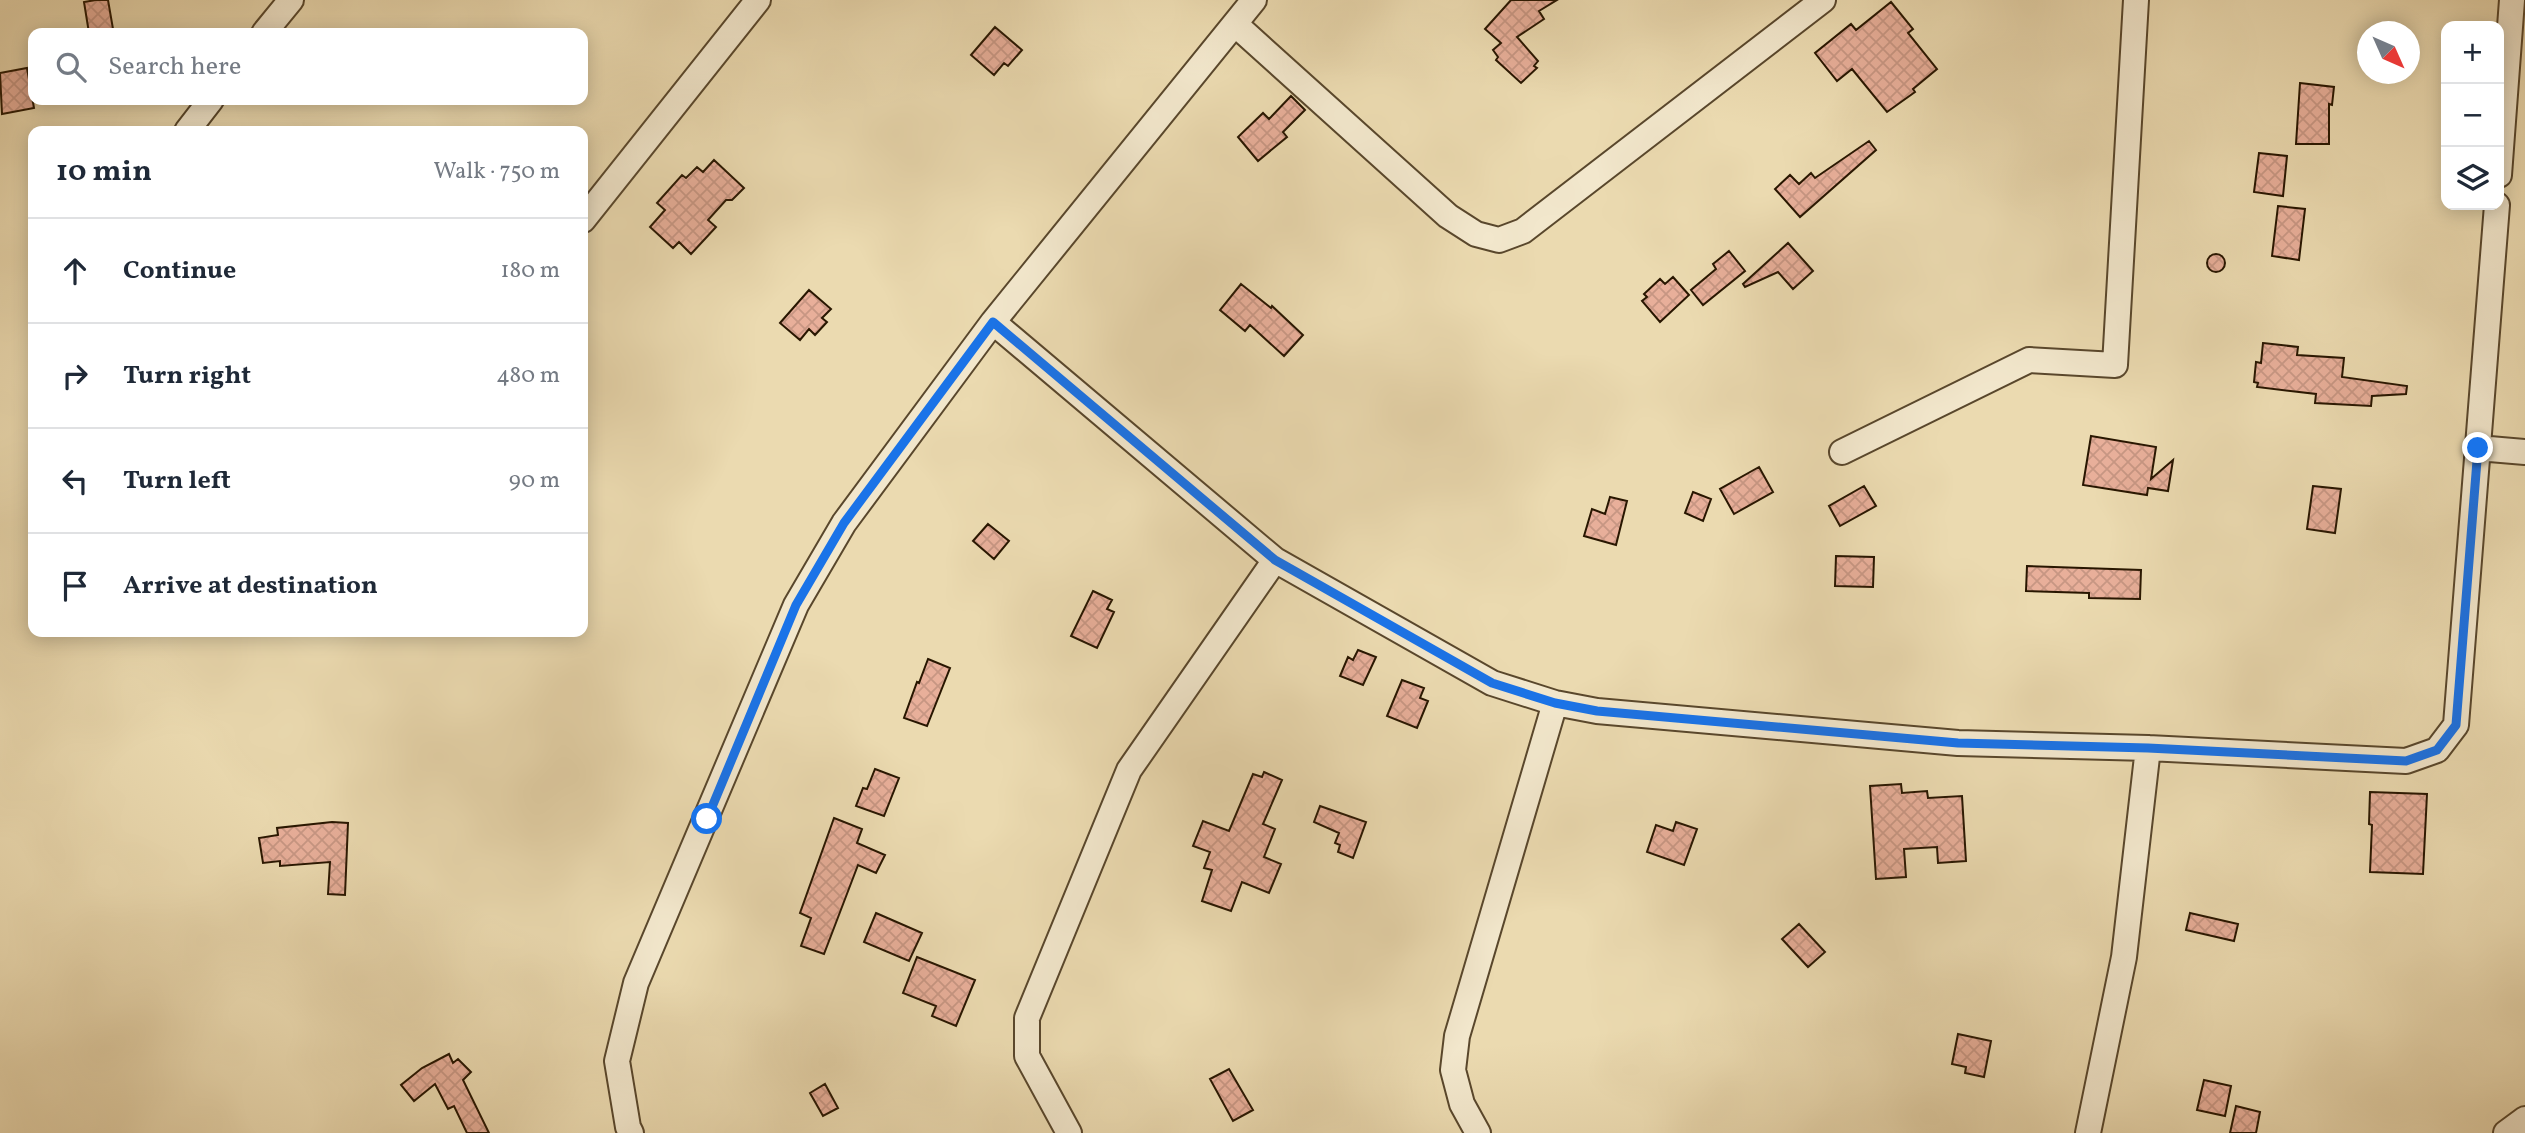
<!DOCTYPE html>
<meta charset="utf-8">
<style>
body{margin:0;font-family:Vollkorn,serif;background:#f6f6f7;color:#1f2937}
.controls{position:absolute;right:21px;top:21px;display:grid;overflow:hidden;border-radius:14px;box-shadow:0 4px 18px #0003}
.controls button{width:63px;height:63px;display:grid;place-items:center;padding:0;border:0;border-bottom:2px solid #e0e1e3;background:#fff;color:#1f2937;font:35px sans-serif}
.compass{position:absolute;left:2357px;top:21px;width:63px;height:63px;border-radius:50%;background:#fff;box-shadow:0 4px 18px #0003;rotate:135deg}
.stop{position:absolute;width:21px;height:21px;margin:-16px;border:5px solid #1a73e8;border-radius:50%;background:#fff}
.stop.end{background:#1a73e8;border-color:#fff;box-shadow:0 2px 7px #0008}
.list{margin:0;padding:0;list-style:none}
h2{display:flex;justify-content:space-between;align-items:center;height:91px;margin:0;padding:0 28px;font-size:30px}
h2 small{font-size:23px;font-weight:400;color:#747a83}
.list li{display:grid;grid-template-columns:46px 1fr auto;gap:21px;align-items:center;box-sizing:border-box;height:105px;padding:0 28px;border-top:2px solid #e0e1e3}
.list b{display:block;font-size:26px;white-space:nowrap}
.list em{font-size:23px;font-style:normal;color:#747a83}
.icon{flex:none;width:38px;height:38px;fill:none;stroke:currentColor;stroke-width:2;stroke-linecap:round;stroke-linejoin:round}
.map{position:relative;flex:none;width:2525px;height:1133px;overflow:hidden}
.search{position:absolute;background:#fff;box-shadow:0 4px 18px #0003;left:28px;top:28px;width:560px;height:77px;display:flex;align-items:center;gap:18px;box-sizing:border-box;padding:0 24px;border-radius:14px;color:#747a83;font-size:26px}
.panel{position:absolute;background:#fff;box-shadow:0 4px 18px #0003;left:28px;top:126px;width:560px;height:511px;border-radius:14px}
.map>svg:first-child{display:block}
.building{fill:url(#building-cross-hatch);stroke:#281600;stroke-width:2}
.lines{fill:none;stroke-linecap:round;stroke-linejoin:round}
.minor-casing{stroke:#59472c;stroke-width:28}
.minor{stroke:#f2e7cc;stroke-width:24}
.route{stroke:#1a73e8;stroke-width:9}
</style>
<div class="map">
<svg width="2525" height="1133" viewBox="0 0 2525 1133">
<defs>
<pattern id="building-cross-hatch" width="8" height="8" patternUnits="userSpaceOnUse" patternTransform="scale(1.75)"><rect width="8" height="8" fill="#e8af9a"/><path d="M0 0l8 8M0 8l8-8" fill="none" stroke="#c79683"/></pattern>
</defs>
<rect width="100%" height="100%" fill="#ebdab0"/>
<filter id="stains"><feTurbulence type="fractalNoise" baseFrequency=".00286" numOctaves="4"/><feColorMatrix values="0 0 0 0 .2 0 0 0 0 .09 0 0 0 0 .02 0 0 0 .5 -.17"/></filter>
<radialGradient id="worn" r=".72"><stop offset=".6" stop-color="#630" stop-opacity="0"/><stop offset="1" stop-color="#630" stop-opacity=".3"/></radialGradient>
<path class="building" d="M96,0H108L113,29L89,33L84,2Z
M1511,0H1557L1539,11L1544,19L1517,37L1538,61L1534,66L1537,68L1521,83L1496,60L1498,57L1493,50L1501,43L1485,29Z
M1891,2L1913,29L1908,33L1937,69L1913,89L1915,92L1887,112L1852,69L1837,81L1815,53L1851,24L1856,30Z
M995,27L1022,50L1008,66L1004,63L994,75L971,55Z
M27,68L34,108L2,114L0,73Z
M2300,83L2334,87L2332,105L2329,104V144H2296Z
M1291,96L1305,110L1283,132L1287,137L1258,161L1238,137L1263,113L1269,119Z
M1869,141L1876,150L1800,217L1775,189L1790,175L1799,184L1811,173L1815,178Z
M2259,153L2287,156L2283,196L2254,192Z
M714,160L744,188L732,200H726L708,220L716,227L691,254L679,242L673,248L650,227L665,210L657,203L682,175L686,178L697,167L703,172Z
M2278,206L2305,209L2299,260L2272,256Z
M1788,243L1813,271L1793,289L1778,272L1745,287L1743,284Z
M1729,251L1745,271L1703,305L1691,290L1716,269L1713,264Z
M2207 263a9 9 0 1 1 18 0a9 9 0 1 1-18 0Z
M1673,277L1689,295L1660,322L1642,301L1647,297L1644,294L1660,279L1665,284Z
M1241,284L1271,308L1272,306L1303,335L1284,356L1250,325L1245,331L1220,310Z
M809,290L831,309L822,318L827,322L815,335L809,329L800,340L780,323Z
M2263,343L2298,347L2297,355L2344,358L2342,377L2407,386L2406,394L2372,396L2371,406L2315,403L2316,394L2257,387L2258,383L2254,382L2256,362L2261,363Z
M2091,436L2156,447L2151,479L2173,460L2168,491L2148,488L2147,495L2083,485Z
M1759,467L1773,492L1734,514L1720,489Z
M1864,486L1876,506L1840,526L1829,506Z
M2313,486L2341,489L2335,533L2307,529Z
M1693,492L1711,499L1703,521L1685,513Z
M1610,497L1627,501L1616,545L1584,536L1592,509L1605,514Z
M988,524L1009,541L994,559L973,541Z
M1836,556L1874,557L1873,587L1835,586Z
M2027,566L2141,570L2140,599L2089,598V593L2026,591Z
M1093,591L1112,600L1107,609L1114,612L1097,648L1071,636Z
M1358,650L1376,657L1363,685L1340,676L1348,657L1353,660Z
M928,659L950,668L927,726L904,718L917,682L919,683Z
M1402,680L1424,688L1420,698L1428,701L1417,728L1387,716Z
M875,769L899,778L884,816L856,806L863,788L867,789Z
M1264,772L1282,780L1263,824L1275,829L1264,857L1281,864L1269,893L1242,882L1231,911L1202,901L1212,870L1204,868L1210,852L1193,846L1203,821L1229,831L1253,774L1262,777Z
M1901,784L1902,793L1927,791L1928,798L1962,796L1966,861L1938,863L1937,847L1904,849L1906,877L1876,879L1870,786Z
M2370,792L2427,794L2423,874L2370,872L2372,825L2369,824Z
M1320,806L1366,822L1353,858L1338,852L1340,845L1335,843L1339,833L1314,822Z
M834,818L862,829L857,843L885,855L876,873L858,865L824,954L801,946L811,918L800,913Z
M332,822L348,823L345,895L328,894L330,862L280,866V861L263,863L259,838L278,835L277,828Z
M1676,822L1697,829L1684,865L1647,852L1656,825L1673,831Z
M876,913L922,933L909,961L864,942Z
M2190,913L2238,924L2234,941L2186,930Z
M1799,924L1825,952L1808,967L1782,939Z
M917,957L975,980L956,1026L932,1016L936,1006L903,993Z
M1958,1034L1991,1041L1984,1077L1965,1073L1966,1067L1952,1064Z
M449,1054L453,1063L458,1059L471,1072L463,1080L489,1133H467L454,1106L448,1109L435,1084L414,1101L401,1085L422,1068Z
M1229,1069L1253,1110L1233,1121L1210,1079Z
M2204,1080L2231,1086L2225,1116L2197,1110Z
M825,1084L838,1108L823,1116L810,1093Z
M2236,1106L2260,1112L2256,1133H2230Z"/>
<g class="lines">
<defs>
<path id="minor" d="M1235,24L1448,216L1476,234L1499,240L1523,231L1823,0
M264,33L291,0
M187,131L211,100
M2499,175L2512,0
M583,220L758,0
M993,322L1275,560L1492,683L1555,703L1597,711L1958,743L2148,748L2406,761L2437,750L2456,725L2497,205
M2478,448L2525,452
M1842,452L2029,360L2115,365L2136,0
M631,1133L628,1127L617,1061L636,983L796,605L844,523L993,322L1254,0
M1069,1133L1027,1056V1018L1129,770L1275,560
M1478,1133L1462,1104L1453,1070L1457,1036L1555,703
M2088,1133L2124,957L2148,748
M2506,1133L2525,1119"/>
</defs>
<use href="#minor" class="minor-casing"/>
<use href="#minor" class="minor"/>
</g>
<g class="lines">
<path class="route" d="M707,819L796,605L844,523L993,322L1275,560L1492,683L1555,703L1597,711L1958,743L2148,748L2406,761L2437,750L2456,725L2478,448"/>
</g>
<rect width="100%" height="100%" filter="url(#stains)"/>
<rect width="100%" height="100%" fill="url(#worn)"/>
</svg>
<div class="controls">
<button>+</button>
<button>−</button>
<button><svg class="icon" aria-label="layers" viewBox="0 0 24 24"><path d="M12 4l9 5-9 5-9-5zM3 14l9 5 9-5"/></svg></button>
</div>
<svg class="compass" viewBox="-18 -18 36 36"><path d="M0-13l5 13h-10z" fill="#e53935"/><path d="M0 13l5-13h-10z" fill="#747a83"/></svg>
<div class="stop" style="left:707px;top:819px"></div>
<div class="stop end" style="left:2478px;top:448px"></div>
<div class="search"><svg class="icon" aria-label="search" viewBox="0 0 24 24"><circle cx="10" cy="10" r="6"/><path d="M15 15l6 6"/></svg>Search here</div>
<section class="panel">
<h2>10 min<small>Walk · 750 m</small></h2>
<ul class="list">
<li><svg class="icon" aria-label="ahead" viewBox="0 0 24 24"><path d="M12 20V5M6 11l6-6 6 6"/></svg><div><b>Continue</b></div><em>180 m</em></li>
<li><svg class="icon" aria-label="right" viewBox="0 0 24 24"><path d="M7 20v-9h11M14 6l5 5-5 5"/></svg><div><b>Turn right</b></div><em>480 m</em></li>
<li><svg class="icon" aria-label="left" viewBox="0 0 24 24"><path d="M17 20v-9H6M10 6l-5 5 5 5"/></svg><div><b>Turn left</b></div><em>90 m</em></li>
<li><svg class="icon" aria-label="arrive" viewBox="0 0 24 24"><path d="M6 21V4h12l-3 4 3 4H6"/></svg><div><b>Arrive at destination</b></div></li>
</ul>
</section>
</div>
